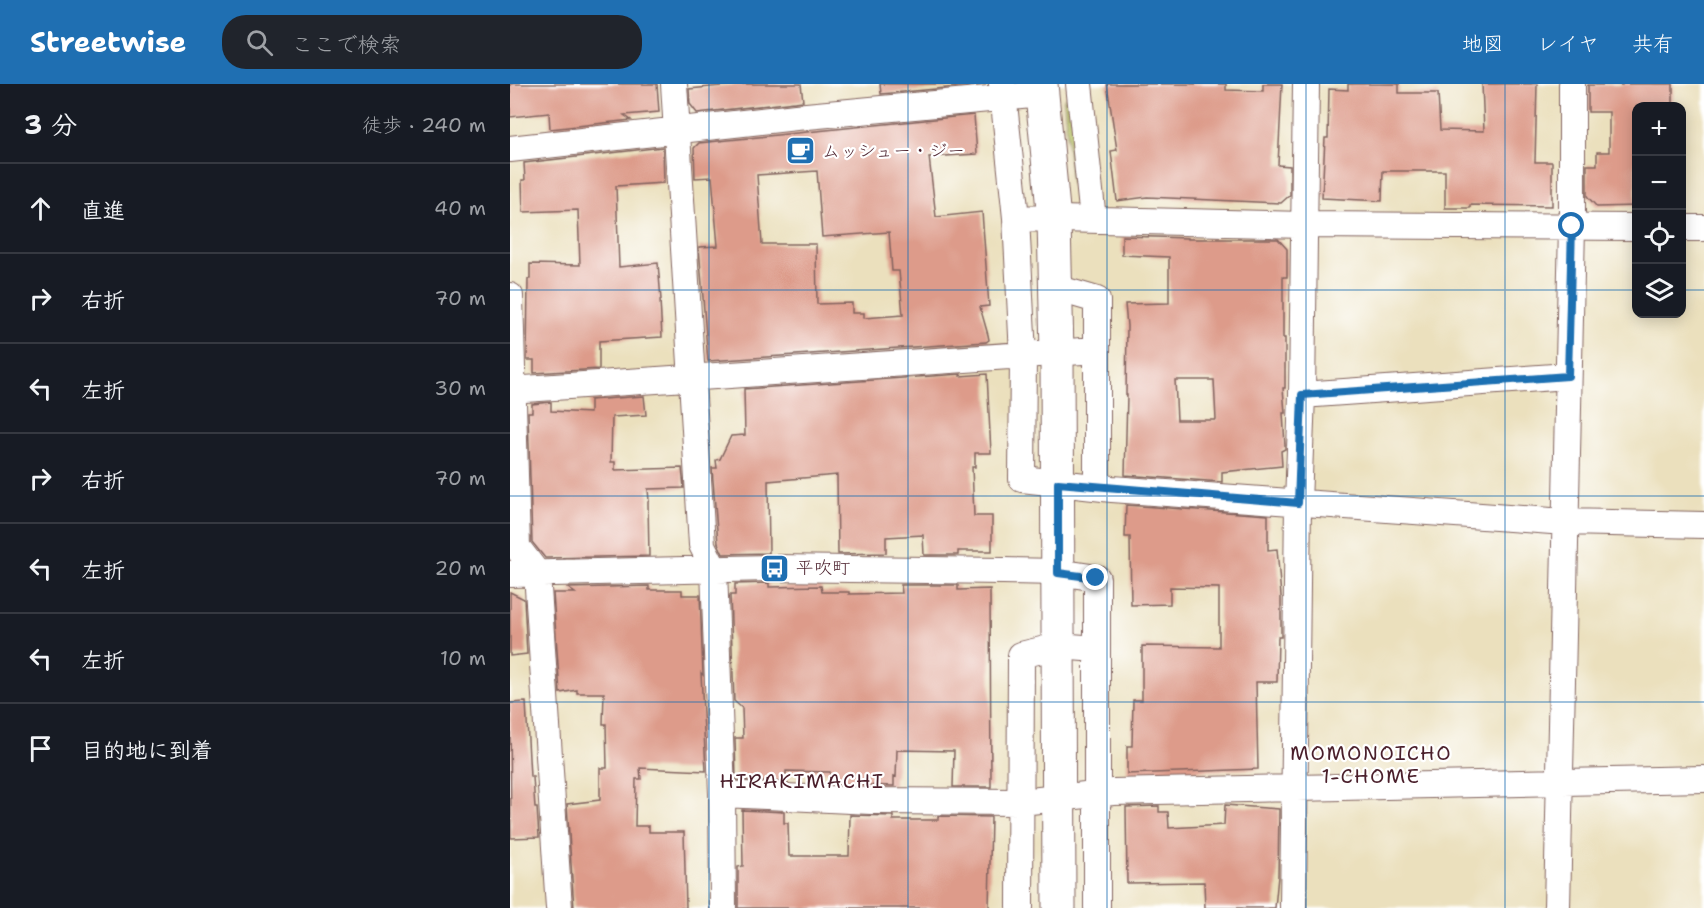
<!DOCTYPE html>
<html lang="ja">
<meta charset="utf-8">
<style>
body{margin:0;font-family:"Shantell Sans","Klee One",sans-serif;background:#20242c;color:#f1f3f6}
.controls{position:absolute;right:18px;top:18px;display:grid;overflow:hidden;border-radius:12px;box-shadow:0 3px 15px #0003}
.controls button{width:54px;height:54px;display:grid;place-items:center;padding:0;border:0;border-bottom:2px solid #363941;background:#171b24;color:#f1f3f6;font:30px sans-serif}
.stop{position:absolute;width:18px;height:18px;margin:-14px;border:4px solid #1f6fb2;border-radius:50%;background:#fff}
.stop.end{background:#1f6fb2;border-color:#fff;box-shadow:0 2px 6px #0008}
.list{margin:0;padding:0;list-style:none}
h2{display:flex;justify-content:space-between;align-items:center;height:78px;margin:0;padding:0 24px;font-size:26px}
h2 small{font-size:20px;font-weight:400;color:#9ea1a6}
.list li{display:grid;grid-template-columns:39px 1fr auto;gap:18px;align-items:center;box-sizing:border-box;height:90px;padding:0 24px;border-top:2px solid #363941}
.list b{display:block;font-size:22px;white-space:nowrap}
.list em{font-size:20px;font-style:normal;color:#9ea1a6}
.icon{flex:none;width:33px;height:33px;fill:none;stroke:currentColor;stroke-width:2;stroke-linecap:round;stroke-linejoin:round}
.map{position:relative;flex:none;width:1194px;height:824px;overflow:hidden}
header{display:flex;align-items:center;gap:36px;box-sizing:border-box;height:84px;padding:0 30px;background:#1f6fb2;color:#fff}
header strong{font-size:28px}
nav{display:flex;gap:33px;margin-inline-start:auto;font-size:21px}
.search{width:420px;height:54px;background:#20242c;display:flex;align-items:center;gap:15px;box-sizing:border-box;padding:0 21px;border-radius:24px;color:#9ea1a6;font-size:22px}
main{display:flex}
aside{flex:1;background:#171b24}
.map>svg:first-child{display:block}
.green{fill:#b9c769;stroke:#82734a;stroke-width:1.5}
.building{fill:#dd9b8a;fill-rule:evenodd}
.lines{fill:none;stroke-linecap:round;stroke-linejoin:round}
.street-casing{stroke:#82635e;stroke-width:28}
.secondary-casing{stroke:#82635e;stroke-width:35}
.street{stroke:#fff;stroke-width:26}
.secondary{stroke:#fff;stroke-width:33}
.route{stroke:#1f6fb2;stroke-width:8}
.grid{fill:none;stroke:#1f6fb2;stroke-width:1.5;stroke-opacity:0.55}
.labels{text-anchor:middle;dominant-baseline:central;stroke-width:4.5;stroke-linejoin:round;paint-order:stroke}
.poi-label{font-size:18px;fill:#4a1f2b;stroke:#fff;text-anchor:start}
.neighbourhood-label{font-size:20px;letter-spacing:1.5px;fill:#4a1f2b;stroke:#fff}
</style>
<header>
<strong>Streetwise</strong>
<div class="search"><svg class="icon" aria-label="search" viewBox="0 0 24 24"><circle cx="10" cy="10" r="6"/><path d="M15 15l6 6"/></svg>ここで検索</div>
<nav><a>地図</a><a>レイヤ</a><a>共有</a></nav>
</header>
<main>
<aside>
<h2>3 分<small>徒歩 · 240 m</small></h2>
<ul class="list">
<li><svg class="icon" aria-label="ahead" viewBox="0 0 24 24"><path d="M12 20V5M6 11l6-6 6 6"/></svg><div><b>直進</b></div><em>40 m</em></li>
<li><svg class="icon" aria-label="right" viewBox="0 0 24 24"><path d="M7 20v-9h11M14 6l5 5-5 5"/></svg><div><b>右折</b></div><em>70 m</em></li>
<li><svg class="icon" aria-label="left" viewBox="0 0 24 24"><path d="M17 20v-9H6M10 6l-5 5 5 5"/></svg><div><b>左折</b></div><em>30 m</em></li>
<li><svg class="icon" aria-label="right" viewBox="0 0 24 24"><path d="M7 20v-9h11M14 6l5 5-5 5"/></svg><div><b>右折</b></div><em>70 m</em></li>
<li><svg class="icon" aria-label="left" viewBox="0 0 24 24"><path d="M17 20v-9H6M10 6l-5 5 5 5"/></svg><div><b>左折</b></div><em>20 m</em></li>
<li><svg class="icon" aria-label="left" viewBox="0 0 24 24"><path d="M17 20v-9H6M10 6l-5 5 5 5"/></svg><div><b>左折</b></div><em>10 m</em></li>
<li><svg class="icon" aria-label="arrive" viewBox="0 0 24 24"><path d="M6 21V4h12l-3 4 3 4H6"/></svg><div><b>目的地に到着</b></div></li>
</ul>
</aside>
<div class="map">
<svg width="1194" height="824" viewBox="0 0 1194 824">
<rect width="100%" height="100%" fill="#fff"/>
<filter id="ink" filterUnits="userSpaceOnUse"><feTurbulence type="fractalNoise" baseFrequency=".0167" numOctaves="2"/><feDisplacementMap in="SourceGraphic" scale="12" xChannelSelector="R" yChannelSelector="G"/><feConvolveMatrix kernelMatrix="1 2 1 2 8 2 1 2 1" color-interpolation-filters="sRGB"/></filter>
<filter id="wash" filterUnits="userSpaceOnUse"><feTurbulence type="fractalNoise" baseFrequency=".008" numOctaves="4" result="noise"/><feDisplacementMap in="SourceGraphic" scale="24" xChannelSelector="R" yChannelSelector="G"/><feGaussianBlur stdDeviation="1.35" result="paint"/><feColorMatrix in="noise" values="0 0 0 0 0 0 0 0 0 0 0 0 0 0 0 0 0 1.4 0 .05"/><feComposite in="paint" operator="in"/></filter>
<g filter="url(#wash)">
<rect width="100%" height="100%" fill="#ebe0bd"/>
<path class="green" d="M561,13L567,101L561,99L554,15Z"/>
<g id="blocks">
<path class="building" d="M0,0H147L149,28L114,31L121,36L40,45L39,29L0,33Z
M233,0H291L293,17L187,29L180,20L179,5Z
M370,0H457L458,2L371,10Z
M597,0H716V6L753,7V0H772L768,81L780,82V111L771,119L637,113L607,117L601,67L607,66Z
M838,0H889V9H928L930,46L974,47L972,0H1027L1025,78H1042V122L960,121V124H935V87H873L872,117L812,114L815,54H818L819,5L838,6Z
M1112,0H1163V22H1126V122L1087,123L1077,112V81H1087V68H1099V28H1078V1H1112Z
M464,31L467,70L419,73L426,133L472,128L479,222L470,223L478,251L479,256L476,258L198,277L189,163L208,162L202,93L185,94L184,64L189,59ZM307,87L312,153L379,148L382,187H389L393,231L354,234V229H342V219L307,220L306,160H252L247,91Z
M153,63L154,99L106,102L109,183L148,179L151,216H150L152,253L89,257V285L24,289V276H17L18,195H20V180L70,181L68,126L13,128L12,96H15L14,79Z
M612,152L678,154V155H768L777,165V193H773V254H775V304H773L775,329H773L775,362V365L771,367L772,382L712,388V398L615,391L617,311H616L617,242L615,220L659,219V173L612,171ZM665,296H704L706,336H667Z
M451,290L450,292L477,290L481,369H465V383H462L464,432H482V467H448V471H414L413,451L376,453V469L328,470L327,391L258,397L259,469L213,470L208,459L202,384H207L206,376L210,375L221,352L235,351L234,305Z
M134,312L136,331L102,333L101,378H105V386L172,384L174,404L138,405L139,417L138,418L139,472L35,474L22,458L18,328H22V320L41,318V327L80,329V316Z
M616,421L758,431V466L767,465L771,512V553H768L767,598H746L748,685L617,690V662H622L623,616H632V562L709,563V504L660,503V520L621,521L620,453H615Z
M259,499V503L311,502L312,508H339V510L392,509L391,501H448V506L480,505L481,703H443L444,667L387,666L386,693L384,692V702L320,700V688L276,687V698L226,696L225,654H233L232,624L224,617L220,511H225V500Z
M139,502V506H172V511H190L193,591L191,589L196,687L130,684L131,695H126L125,742H139V748H174L176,824H64L57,720L90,716V684H97L96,640H93L94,609H67V606L50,609L43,509H65L58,504Z
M0,508L14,515L17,570L0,572Z
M16,618L20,693H23L25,724H27L29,753L1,754L0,619Z
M715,721L769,725L768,792L765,824H695L694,798L617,799L616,723L649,722V728H658L659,744L714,741Z
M232,726L274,728V739H278L279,772H339L340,731L383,732V736H428V732L481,733L479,824H228V783L233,782Z"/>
</g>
</g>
<g filter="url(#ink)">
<use href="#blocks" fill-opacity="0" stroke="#82635e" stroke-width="1.5"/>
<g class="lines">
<defs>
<path id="street" d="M164,0L192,461L204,485L212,710L213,824
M492,0L506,134L513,271L512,395L602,405L1055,438L1194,441
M569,0L583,136
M0,65L286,33L532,10
M506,134L795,141L1126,143
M1172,144H1194
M546,204L587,216V403
M0,212L7,463L27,489L49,824
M0,306L587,266
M792,311L1058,292
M0,490L265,484L493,487L548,488L587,494V824
M212,710L361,717L511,718L603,708L1194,695
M510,824L511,571L548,562L587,565
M783,824L788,419L792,311L796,0
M1047,824L1062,142V0"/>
<path id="secondary" d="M531,0L544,136L547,269L549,824"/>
</defs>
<use href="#street" class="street-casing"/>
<use href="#secondary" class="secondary-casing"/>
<use href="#street" class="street"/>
<use href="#secondary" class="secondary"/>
</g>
</g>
<g class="lines" filter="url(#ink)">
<path class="route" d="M586,494L548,489V399L788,419L792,311L1058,292L1062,142"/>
</g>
<path class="grid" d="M199,0V824M398,0V824M597,0V824M796,0V824M995,0V824M0,206H1126M1172,206H1194M0,412H1194M0,618H1194"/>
<defs>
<symbol id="cafe-square" viewBox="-11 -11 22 22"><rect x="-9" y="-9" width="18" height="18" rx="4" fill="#1f6fb2" stroke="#fff"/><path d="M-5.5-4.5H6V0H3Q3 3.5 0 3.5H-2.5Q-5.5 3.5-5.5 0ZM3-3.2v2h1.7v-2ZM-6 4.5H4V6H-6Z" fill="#fff"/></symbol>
<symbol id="bus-square" viewBox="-11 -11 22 22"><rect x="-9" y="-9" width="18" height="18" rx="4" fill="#1f6fb2" stroke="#fff"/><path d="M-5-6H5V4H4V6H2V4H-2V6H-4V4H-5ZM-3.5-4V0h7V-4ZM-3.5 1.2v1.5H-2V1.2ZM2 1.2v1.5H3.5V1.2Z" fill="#fff"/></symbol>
</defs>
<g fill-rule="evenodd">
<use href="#cafe-square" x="274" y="50" width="33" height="33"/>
<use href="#bus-square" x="248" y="468" width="33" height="33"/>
</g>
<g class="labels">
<g class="poi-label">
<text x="312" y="67">ムッシュー・ジー</text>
<text x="286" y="484">平吹町</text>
</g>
<g class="neighbourhood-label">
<text x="861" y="669">MOMONOICHO<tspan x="861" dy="23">1-CHOME</tspan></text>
<text x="292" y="697">HIRAKIMACHI</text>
</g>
</g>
</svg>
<div class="controls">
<button>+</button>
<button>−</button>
<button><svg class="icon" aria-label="locate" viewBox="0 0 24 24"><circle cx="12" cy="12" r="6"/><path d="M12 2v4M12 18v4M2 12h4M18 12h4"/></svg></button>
<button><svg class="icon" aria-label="layers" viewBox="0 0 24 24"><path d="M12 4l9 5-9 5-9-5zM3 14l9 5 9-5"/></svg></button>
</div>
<div class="stop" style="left:1062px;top:142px"></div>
<div class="stop end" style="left:586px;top:494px"></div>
</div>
</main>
